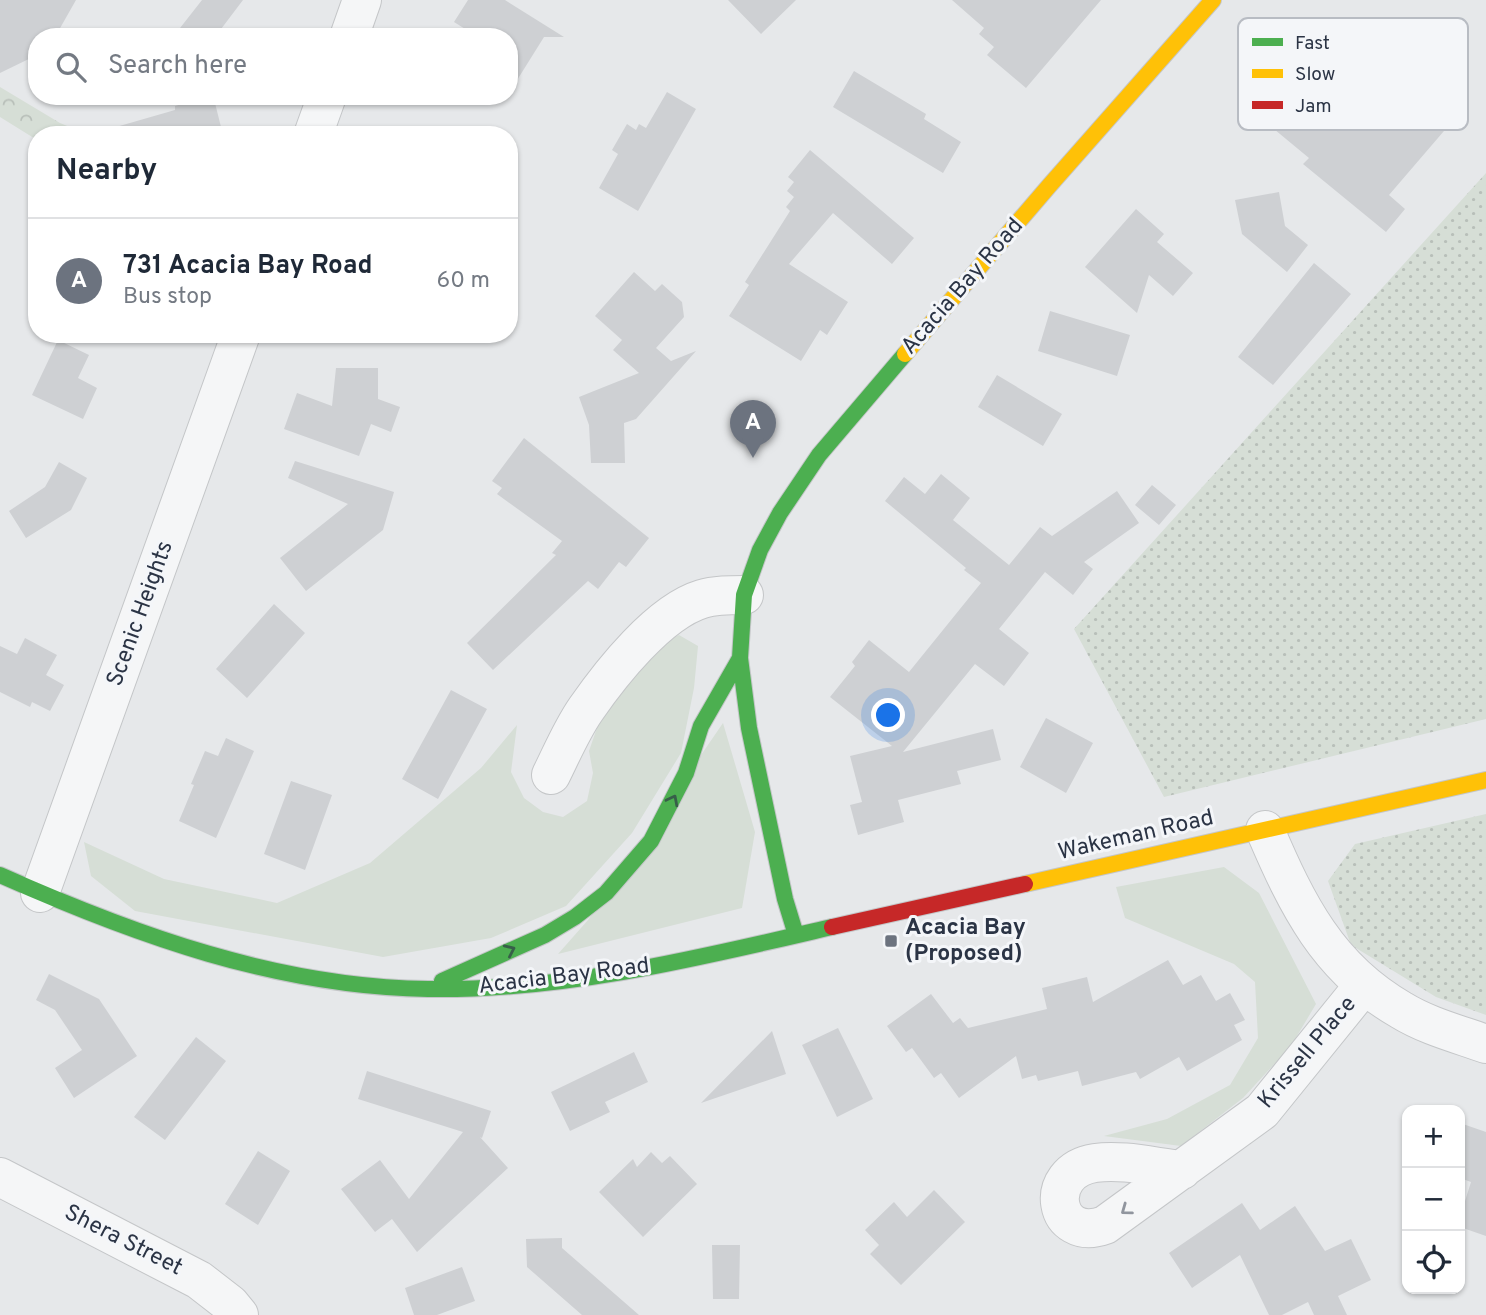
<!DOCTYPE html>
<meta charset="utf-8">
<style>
body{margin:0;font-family:Overpass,sans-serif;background:#f6f6f7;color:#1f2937}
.controls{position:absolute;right:21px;bottom:21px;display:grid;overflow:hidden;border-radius:14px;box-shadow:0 2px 5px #0004}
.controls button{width:63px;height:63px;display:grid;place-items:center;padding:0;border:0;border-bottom:2px solid #e0e1e3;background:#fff;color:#1f2937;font:35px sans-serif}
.you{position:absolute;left:889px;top:716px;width:24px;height:24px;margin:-18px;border:5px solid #fff;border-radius:50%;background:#1a73e8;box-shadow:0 0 0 10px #1a73e833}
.badge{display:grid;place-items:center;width:46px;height:46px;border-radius:50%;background:#6c737f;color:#fff;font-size:23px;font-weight:700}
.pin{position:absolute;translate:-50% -58px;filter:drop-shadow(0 2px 4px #0008)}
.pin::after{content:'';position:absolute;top:37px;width:24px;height:21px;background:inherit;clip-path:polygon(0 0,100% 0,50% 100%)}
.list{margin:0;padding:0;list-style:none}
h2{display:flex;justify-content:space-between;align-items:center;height:91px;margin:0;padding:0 28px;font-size:30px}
h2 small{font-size:23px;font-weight:400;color:#747a83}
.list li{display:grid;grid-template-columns:46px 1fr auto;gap:21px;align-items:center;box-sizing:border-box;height:126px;padding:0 28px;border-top:2px solid #e0e1e3}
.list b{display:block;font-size:26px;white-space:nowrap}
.list p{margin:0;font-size:23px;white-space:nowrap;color:#747a83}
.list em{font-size:23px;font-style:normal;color:#747a83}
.icon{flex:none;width:38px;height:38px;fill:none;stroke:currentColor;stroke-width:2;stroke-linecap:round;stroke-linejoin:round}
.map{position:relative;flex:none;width:1486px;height:1315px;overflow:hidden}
.search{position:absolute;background:#fff;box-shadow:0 2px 5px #0004;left:28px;top:28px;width:490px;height:77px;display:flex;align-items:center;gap:18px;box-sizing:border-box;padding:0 24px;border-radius:28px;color:#747a83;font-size:26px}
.panel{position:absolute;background:#fff;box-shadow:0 2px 5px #0004;left:28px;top:126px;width:490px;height:217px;border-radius:28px}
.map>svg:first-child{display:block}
.green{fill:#d6ded6}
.forest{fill:url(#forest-crowns)}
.park{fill:url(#park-dots)}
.building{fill:#ced0d3}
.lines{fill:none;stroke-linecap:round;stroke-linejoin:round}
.street-casing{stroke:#c4c6c8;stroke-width:40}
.fast-casing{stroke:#c4c6c8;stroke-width:18}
.slow-casing{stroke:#c4c6c8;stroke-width:18}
.jam-casing{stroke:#c4c6c8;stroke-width:18}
.street{stroke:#f5f6f7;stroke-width:38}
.fast{stroke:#4caf50;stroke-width:16}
.slow{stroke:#ffc107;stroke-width:16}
.jam{stroke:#c62828;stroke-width:16}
.oneway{stroke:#375f49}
.oneway2{stroke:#90959e}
.poi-dot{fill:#6c737f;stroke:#f4f6f9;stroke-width:2.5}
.labels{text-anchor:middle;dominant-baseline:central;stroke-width:6;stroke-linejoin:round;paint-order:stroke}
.street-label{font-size:23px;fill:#2b3445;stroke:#f4f6f9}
.poi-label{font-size:23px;font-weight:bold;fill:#2b3445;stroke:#f4f6f9;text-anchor:start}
.key{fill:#f4f6f9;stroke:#b8bcc3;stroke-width:2}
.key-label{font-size:19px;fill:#2b3445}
</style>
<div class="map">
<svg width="1486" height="1315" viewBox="0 0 1486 1315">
<defs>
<pattern id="forest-crowns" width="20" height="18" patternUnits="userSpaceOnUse" patternTransform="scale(1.75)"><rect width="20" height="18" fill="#d6ded6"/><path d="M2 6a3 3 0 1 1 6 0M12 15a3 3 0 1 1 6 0" fill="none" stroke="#b8bfb9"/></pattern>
<pattern id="park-dots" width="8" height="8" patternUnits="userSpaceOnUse" patternTransform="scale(1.75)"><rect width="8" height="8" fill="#d6ded6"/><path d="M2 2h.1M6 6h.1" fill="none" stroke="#b8bfb9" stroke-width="1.8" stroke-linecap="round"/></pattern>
</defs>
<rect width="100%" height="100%" fill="#e6e8ea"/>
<path class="green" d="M679,635L698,646L694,688L681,753L632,833L566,906L491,938L383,957L135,911L91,876L84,842L164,879L277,903L370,863L481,768L517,725L511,772L524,798L543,812L563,817L587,801L593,773L589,751L598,725L654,647Z
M723,723L755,832L742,908L558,954L588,920Z
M1224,867L1259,893L1316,1004L1291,1046L1243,1098L1181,1146L1104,1136L1167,1119L1230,1085L1258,1038L1255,982L1234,964L1125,918L1116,887Z"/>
<path class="forest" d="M0,87L60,123L89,135H37V140L0,117Z"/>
<path class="park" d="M1486,173V719L1164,797L1074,629Z
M1486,814V1015L1436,997L1351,945L1328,881L1355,844Z"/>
<path class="building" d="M0,0H76L55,37H37V55L0,73Z
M202,0H243L215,37H173Z
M468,0H505L564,37H544L509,93V37H478L454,22Z
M728,0H796L761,34Z
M952,0H1101L1026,88L987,55L994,47L979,34L984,28Z
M1396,58L1462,110L1389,195L1405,209L1386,232L1303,164L1309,158L1251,110L1286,68L1347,120Z
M854,71L926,114L924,119L961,142L943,173L833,107Z
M667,92L696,109L638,211L599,188L618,154L612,150L627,124L636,130L639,124L646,128Z
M204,98L206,101L214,99L221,127L212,129L214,135H117L116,127L175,110V106Z
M810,150L914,238L892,264L833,213L789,264L848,302L827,335L820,330L801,361L729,316L749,285L745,282L790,211L786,207L794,197L787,191L794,182L788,177Z
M1279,192L1285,226L1308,245L1287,272L1242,234L1235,200Z
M1136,209L1164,234L1157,242L1193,273L1173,296L1149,275L1137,313L1085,267Z
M1314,263L1351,294L1273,385L1238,357Z
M634,272L655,291L662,284L682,302L684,317L656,348L671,361L696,351L636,419L624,423L625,463H591L589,425L579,397L639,373L613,350L622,340L595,316Z
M1050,311L1130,335L1117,376L1038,351Z
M58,340L89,355L78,378L97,388L83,419L32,395Z
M336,368H378V399L400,407L391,432L371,424L359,456L284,429L297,393L332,406Z
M997,375L1062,414L1043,446L978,407Z
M524,438L649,538L626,567L619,562L598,589L588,581L493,670L467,643L556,555L552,553L562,541L497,494L502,488L492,481Z
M295,461L394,492L383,530L306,591L280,558L348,504L288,478Z
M59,462L87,478L71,510L26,538L9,511L45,487Z
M941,474L970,498L953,520L1009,565L1040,527L1052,536L1117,491L1139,523L1084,562L1093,569L1073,595L1045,572L999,629L1029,653L1004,686L975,664L903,752L993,729L1001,760L957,771L961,784L898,800L904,822L858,835L850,805L862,802L850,756L892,746L830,697L855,666L852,662L869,640L909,672L981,583L964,570L966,568L885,501L904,477L925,494Z
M1152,485L1176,505L1159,525L1135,505Z
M274,604L305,633L247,698L216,669Z
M25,638L57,655L46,675L64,685L50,711L32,702L30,707L0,692V646L17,654Z
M451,690L487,709L438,799L402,779Z
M1046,718L1093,743L1066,793L1020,767Z
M226,738L254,751L216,838L179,821L194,785L191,784L205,751L218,756Z
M291,781L332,795L305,870L264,854Z
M1168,960L1183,985L1201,975L1216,1001L1230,993L1245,1020L1234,1025L1242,1040L1187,1071L1179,1057L1140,1079L1136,1072L1082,1086L1078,1071L1038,1081L1036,1075L1022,1079L1016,1056L959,1098L941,1073L934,1078L912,1048L906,1052L887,1026L931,994L953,1023L960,1018L968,1028L1047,1009L1042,988L1087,977L1093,1002Z
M49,974L99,999L137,1056L74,1098L55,1068L82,1050L55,1010L36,1000Z
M838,1028L873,1099L837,1117L802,1045Z
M772,1031L786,1074L701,1103Z
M196,1037L226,1061L165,1140L134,1117Z
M634,1052L648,1082L605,1102L610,1112L570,1131L551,1092Z
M367,1071L491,1111L482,1138L480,1137L508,1168L417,1252L392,1219L375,1232L341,1189L380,1160L409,1199L463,1132L358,1099Z
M1460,1123L1486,1132V1236L1460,1227V1217L1471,1182L1460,1178Z
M258,1151L290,1171L258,1225L225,1204Z
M651,1152L662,1163L670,1156L697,1184L643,1237L599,1192L633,1159L637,1167Z
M934,1190L965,1222L901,1285L870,1254L879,1245L865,1230L894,1202L907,1217Z
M1242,1203L1260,1230L1295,1206L1325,1251L1351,1239L1371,1280L1338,1296L1347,1315H1314L1308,1302L1282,1315H1269L1240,1255L1192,1288L1169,1253Z
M562,1238V1248L639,1315H582L527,1267L526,1239Z
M712,1245H740L739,1299H713Z
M462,1267L475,1301L437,1315H414L405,1288Z"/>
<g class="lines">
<defs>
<path id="street" d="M349,37L362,0
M313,135L327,96
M551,775C562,753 572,729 586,709C611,673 659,612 702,599C715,595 730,595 744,595
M1265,830C1297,905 1328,968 1401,1010C1427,1026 1458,1034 1486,1044
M40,893L241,334
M1182,1170C1154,1167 1122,1159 1095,1163C1041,1171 1053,1244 1105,1225L1262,1111L1364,985
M0,1177L199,1280L230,1304L239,1315"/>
<path id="fast" d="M0,875C135,935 278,987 428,989C565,991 699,958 832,927
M796,935L785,899L749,728L740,658L744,595L760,550L780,513L819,455L905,354
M442,981L545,935L575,917L606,893L651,841L686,773L701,726L740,658"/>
<path id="slow" d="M905,354L1049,186L1213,0
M1025,884L1486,780"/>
<path id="jam" d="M832,927L1025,884"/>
</defs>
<use href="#street" class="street-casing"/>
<use href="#fast" class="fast-casing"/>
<use href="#slow" class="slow-casing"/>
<use href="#jam" class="jam-casing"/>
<use href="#street" class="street"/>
<use href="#fast" class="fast"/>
<use href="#slow" class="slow"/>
<use href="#jam" class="jam"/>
</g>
<defs><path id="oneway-chevron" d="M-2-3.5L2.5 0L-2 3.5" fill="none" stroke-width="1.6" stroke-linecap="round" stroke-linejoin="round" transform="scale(1.75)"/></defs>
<g class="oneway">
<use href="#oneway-chevron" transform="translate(673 800) rotate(-63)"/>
<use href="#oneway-chevron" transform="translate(510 950) rotate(-25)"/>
</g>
<use class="oneway2" href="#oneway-chevron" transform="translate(1126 1210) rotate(144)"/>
<rect class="poi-dot" x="884" y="934" width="14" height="14" rx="3.5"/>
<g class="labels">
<g class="street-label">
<text transform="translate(963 287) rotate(-49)">Acacia Bay Road</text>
<text transform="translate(141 614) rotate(-70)">Scenic Heights</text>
<text transform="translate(1136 836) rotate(-13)">Wakeman Road</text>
<text transform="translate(564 977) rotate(-7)">Acacia Bay Road</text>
<text transform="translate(1308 1053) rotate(-50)">Krissell Place</text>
<text transform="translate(123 1241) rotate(27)">Shera Street</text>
</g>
<g class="poi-label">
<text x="905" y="928">Acacia Bay<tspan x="905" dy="26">(Proposed)</tspan></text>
</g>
</g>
<rect x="1238" y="18" width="230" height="112" rx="10" class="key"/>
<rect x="1252" y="38" width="31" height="8" fill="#4caf50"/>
<rect x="1252" y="69" width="31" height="9" fill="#ffc107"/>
<rect x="1252" y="101" width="31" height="8" fill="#c62828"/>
<g class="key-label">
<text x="1295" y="49">Fast</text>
<text x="1295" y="80">Slow</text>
<text x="1295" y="112">Jam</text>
</g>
</svg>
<div class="controls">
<button>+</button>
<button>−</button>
<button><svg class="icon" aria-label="locate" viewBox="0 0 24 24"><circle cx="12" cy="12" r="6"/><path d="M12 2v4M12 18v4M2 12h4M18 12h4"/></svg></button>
</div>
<div class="you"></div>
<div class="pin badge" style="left:753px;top:458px">A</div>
<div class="search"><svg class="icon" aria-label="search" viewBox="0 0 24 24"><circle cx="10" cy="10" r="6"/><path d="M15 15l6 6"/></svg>Search here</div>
<section class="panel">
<h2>Nearby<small></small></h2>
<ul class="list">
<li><span class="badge">A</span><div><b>731 Acacia Bay Road</b><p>Bus stop</p></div><em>60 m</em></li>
</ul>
</section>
</div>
